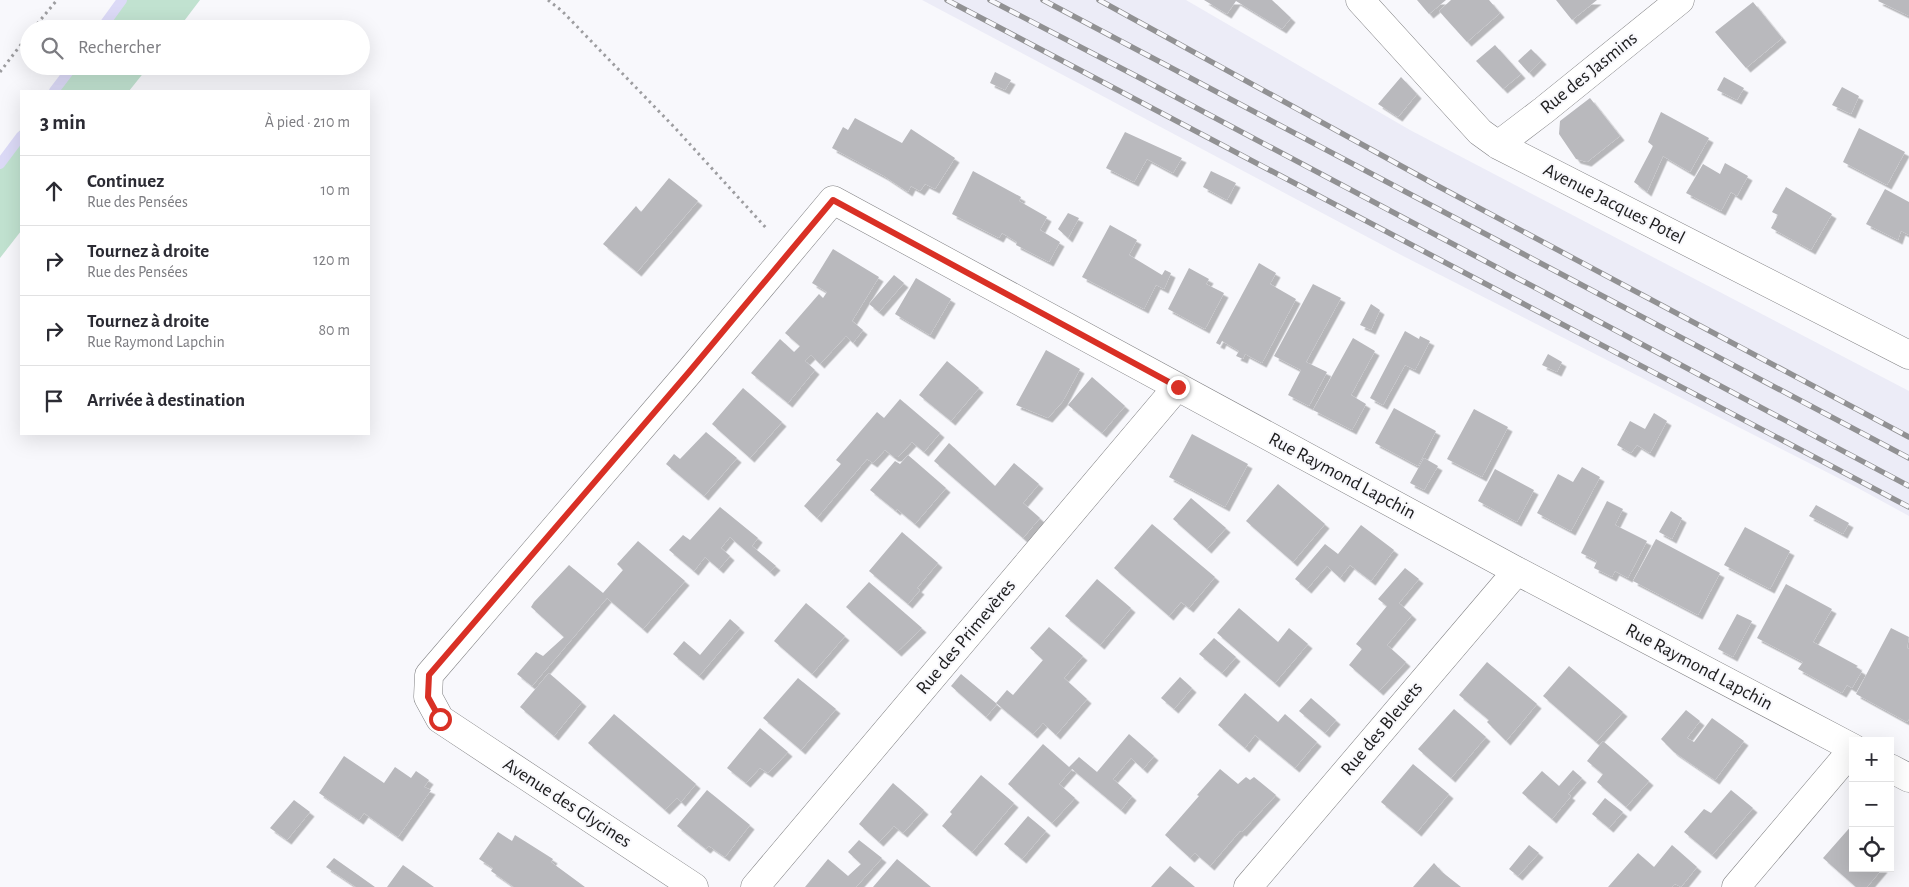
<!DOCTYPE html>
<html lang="fr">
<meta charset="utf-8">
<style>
body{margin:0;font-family:"Alegreya Sans",sans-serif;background:#f2f2f3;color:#2b2b33}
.controls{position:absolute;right:15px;bottom:15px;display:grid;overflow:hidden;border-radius:0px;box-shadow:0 5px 20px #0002}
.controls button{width:45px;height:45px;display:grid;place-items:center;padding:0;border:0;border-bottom:1px solid #e1e1e2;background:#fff;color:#2b2b33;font:25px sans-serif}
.stop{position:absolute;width:15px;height:15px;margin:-11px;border:4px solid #d93025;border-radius:50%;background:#fff}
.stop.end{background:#d93025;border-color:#fff;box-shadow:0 1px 5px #0008}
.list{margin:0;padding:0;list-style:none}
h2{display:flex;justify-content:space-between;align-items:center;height:65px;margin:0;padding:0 20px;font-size:21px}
h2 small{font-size:16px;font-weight:400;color:#7c7c81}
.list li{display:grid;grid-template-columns:32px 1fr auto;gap:15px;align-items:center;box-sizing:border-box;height:70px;padding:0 20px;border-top:1px solid #e1e1e2}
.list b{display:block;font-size:19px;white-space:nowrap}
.list p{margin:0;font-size:16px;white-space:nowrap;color:#7c7c81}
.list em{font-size:16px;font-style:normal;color:#7c7c81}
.icon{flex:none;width:28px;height:28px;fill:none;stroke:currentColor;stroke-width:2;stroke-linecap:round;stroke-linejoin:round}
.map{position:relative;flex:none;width:1909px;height:887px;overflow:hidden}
.search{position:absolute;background:#fff;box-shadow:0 5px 20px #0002;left:20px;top:20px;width:350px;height:55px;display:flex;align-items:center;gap:12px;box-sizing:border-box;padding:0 18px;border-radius:28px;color:#7c7c81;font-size:19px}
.panel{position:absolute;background:#fff;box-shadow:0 5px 20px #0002;left:20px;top:90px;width:350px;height:345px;border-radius:0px}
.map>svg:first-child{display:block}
.built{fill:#ececf7}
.green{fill:#c1e2d0}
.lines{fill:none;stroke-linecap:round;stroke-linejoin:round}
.stream{stroke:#dcdaf7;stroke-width:10}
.building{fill:#b9b9bd;filter:url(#shadow)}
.street-casing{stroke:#808083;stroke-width:29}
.path{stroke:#9d9da0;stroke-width:3;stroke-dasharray:2.5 4;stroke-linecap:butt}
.street{stroke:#fff;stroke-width:28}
.rail-casing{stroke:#919193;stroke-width:5.5}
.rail{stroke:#f8f8fc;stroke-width:4;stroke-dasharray:11;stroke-linecap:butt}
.route{stroke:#d93025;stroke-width:6}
.labels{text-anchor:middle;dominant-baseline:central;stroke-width:4;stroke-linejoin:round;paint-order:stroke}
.street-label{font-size:19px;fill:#1c1c1d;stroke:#f8f8fc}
</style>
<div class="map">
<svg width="1909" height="887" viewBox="0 0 1909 887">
<defs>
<filter id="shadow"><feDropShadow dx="4.5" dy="4.5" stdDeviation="0" flood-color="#0004"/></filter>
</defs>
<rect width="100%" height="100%" fill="#f8f8fc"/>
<path class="built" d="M922,0H1186L1410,130L1909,391V516L1856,487L1405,257Z"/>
<path class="green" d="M119,0H200L178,29H97Z
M69,66H149L129,91H50Z
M21,129V231L0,258V158Z"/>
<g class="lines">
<path class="stream" d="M101,29L122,0
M54,91L73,66
M0,164L21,136"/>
</g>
<path class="building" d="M1204,0H1272L1291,18L1282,29L1236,1L1227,14Z
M1417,0H1446L1429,14Z
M1451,0H1489L1500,13L1467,42L1439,11Z
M1556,0H1597L1572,20Z
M1879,0H1909V16L1878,1Z
M1753,2L1782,38L1746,68L1715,32Z
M1495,45L1521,74L1503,89L1476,61Z
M1531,49L1542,60L1529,73L1518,61Z
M995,72L1011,80L1005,90L990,83Z
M1401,77L1417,94L1398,117L1378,104Z
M1724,77L1744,88L1737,100L1717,90Z
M1842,87L1859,96L1851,114L1832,105Z
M1590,98L1620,136L1587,162L1576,159L1559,134L1560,121Z
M1661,112L1709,138L1690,172L1663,156L1647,192L1634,182L1653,146L1648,142Z
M855,118L902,143L911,129L955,158L935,189L925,184L920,191L911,186L908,192L884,176L832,148L843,127L848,130Z
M1859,128L1905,152L1887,185L1843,162Z
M1125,132L1182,158L1173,173L1147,159L1134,182L1106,168Z
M1725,163L1748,176L1737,196L1731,192L1721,211L1686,193L1703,164L1720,174Z
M973,171L1021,197L1019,201L1047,217L1040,230L1060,242L1049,262L1016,245L1017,242L1002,233L999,238L952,214Z
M1211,171L1236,183L1227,200L1203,187Z
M669,178L698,201L637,272L603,244L636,206L641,212Z
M1786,187L1832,214L1811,250L1771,228L1778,215L1772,212Z
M1885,189L1909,202V235L1901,231L1898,240L1866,224Z
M1068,213L1079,218L1068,238L1058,229Z
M1110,225L1137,240L1129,255L1162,275L1165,270L1171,273L1164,289L1156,285L1144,309L1082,277Z
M833,249L879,277L852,321L863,330L853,343L846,336L820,364L811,355L805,361L815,370L788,403L751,373L780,339L794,352L800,346L785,333L819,294L823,298L827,292L812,283Z
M1259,263L1276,273L1270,284L1296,299L1262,363L1245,354L1243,359L1236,356L1239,351L1222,341L1220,345L1216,343Z
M1189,268L1209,279L1206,284L1224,293L1205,329L1168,309Z
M894,275L904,283L879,312L869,304Z
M916,278L951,299L930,335L895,314Z
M1313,284L1341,298L1306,362L1327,372L1309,406L1288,395L1301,370L1274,356Z
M1371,304L1380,310L1371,330L1360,325Z
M1405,331L1419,339L1420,336L1430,341L1415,370L1405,365L1383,405L1370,398Z
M1353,338L1375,351L1351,395L1366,404L1352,430L1313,410Z
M1046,350L1080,369L1063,401L1048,418L1016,405Z
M1548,354L1562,362L1557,372L1542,365Z
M947,361L979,388L951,421L919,395Z
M1092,377L1125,406L1102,433L1068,405Z
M743,388L782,422L750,458L712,424Z
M900,399L940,433L924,452L912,442L898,457H894L885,450L873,463L867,459L817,518L804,506L841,464L836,460L877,412L884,418Z
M1394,408L1436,431L1418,466L1375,443Z
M1474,409L1508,427L1482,477L1447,459Z
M1654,413L1667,421L1650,453L1637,445L1631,453L1617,445L1630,421L1645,429Z
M706,432L737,458L704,496L666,464L674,454L680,459Z
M1192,434L1248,464L1225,507L1169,477Z
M949,443L995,486L1014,463L1039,484L1023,503L1040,518L1023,538L934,461Z
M908,455L946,488L915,524L897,509L896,511L870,490L895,461L900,464Z
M1424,458L1438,466L1424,490L1410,483Z
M1582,467L1600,477L1571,531L1537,513L1558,474L1573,482Z
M1495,469L1534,490L1517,522L1478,501Z
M1278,484L1325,524L1293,562L1246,521Z
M1191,498L1226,528L1207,549L1173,519Z
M1607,501L1623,509L1615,525L1647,541L1628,578L1615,571L1612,577L1594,568L1597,561L1581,553Z
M1816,505L1849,523L1843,534L1809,516Z
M720,507L758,538L752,546L776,566L770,572L730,537L721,548L730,556L719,569L705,557L694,571L669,550L683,535L690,540Z
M1671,511L1682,518L1672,539L1659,532Z
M1152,524L1215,577L1189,608L1181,602L1169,616L1114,568Z
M1361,525L1394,550L1371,581L1350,565L1340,578L1327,566L1307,589L1295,579L1325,544L1338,554Z
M1745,527L1790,551L1770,589L1724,565Z
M902,532L938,563L917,588L920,590L908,604L869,571Z
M1656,539L1720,573L1698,615L1633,581Z
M638,541L685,581L643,629L607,598L532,686L517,674L536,652L543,656L564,637L531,607L534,602L569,565L603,593L623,570L617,564Z
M1405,568L1419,579L1399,603L1412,615L1387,645L1406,662L1379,691L1349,665L1362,649L1356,644L1387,606L1378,599Z
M1097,579L1131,608L1100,645L1065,616Z
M869,582L922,628L897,652L846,607Z
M1786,584L1832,609L1813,642L1858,666L1856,667L1862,671L1852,688L1847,685L1842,693L1798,669L1803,662L1757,638Z
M806,603L845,636L812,674L774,641Z
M1239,608L1278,642L1289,628L1308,644L1275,683L1217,633Z
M1737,614L1752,621L1733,657L1718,649Z
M730,619L740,628L699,676L673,654L684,641L700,655Z
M1049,627L1083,656L1064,678L1087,699L1056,735L1043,723L1033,734L996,703L1007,690L1013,695L1043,660L1030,648Z
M1891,628L1909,637L1907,648L1909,649V719L1907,722L1856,694Z
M1214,638L1236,657L1222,673L1199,654Z
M1487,662L1537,704L1506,741L1487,722L1489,720L1459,695Z
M1569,666L1623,712L1596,742L1543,696Z
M549,673L582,702L554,736L520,707Z
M961,674L997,704L986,717L951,686Z
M1180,677L1192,688L1174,709L1161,698Z
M798,678L836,709L801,750L763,718Z
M1245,693L1278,722L1285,714L1317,742L1295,768L1255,735L1245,748L1218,725Z
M1311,698L1336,720L1325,733L1299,711Z
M1454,709L1486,737L1451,778L1418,749Z
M1686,710L1700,721L1687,738L1694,742L1712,718L1744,741L1715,780L1674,752L1661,739Z
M614,714L696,784L681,802L677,798L665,810L588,743Z
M760,728L788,752L768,773L760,768L746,783L727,768Z
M1129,734L1154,756L1143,769L1131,758L1113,779L1132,796L1121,810L1072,769L1059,784L1075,798L1052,823L1008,784L1043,744L1069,767L1079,757L1097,772Z
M1603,741L1649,781L1626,807L1597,782L1603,774L1587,761Z
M344,756L384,783L395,767L411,778L416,771L429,780L424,787L431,790L398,837L364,813L359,820L319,793Z
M1413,764L1449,794L1417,832L1381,802Z
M1220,769L1238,784L1246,777L1250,780L1254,777L1276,795L1242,832L1240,831L1210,866L1195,853L1190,858L1165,835L1199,796L1197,795Z
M1573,770L1582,778L1568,794L1571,796L1552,819L1522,793L1542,771L1559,786Z
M981,775L1014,803L972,852L942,826L952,814L950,812Z
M893,783L924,810L903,833L894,826L879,842L859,824Z
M707,790L750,825L725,857L709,846L706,849L677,826Z
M1731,790L1753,808L1712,855L1684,832L1704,809L1711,813Z
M1605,798L1623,812L1609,828L1592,814Z
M294,800L310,812L287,840L270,828Z
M1028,816L1046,831L1022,859L1004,844Z
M1853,824V868H1883L1867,887H1856L1823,858Z
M498,832L512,841L515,835L553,859L551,862L585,887H514L491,871L493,868L479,859Z
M859,840L882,858L856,887H805L828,859L848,876L861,864L848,852Z
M1529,845L1539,853L1518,876L1509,869Z
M1672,845L1697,867L1681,887L1675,884L1672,887H1608L1638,853L1654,867Z
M334,858L375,887H356L326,867Z
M897,859L931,887H873Z
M1434,863L1442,872L1461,887H1413Z
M403,865L434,887H387Z
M1170,866L1195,887H1151Z"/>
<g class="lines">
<defs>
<path id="street" d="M1360,0L1480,132L1498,145L1909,355
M1498,145L1544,110L1680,0
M1890,768L1909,778
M694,887L440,719L428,697L429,675L689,372L833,200L1517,571L1853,748
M755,887L1177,387
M1248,887L1517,571
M1736,887L1853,749"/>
</defs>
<use href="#street" class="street-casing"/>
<path class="path" d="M548,0L562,11L676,129L767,229
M33,29L57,0
M0,72L29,34"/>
<use href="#street" class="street"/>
<defs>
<path id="rail" d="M947,0L1909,507
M990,0L1140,78L1909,486
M1043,0L1909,458
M1099,0L1434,184L1909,437"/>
</defs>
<use href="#rail" class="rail-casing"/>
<use href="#rail" class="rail"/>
</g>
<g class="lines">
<path class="route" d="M440,719L428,697L429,675L689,372L833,200L1178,387"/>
</g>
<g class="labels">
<g class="street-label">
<text transform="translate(1589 73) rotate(-39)">Rue des Jasmins</text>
<text transform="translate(1614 204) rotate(27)">Avenue Jacques Potel</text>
<text transform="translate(1342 476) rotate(28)">Rue Raymond Lapchin</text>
<text transform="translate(966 637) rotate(-50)">Rue des Primevères</text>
<text transform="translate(1699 667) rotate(28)">Rue Raymond Lapchin</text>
<text transform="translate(1382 729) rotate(-50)">Rue des Bleuets</text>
<text transform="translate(567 803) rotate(33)">Avenue des Glycines</text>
</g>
</g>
</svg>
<div class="controls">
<button>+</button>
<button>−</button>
<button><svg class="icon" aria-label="locate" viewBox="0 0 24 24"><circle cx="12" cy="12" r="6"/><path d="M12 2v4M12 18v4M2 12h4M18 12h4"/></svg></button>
</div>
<div class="stop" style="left:440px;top:719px"></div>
<div class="stop end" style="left:1178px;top:387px"></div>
<div class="search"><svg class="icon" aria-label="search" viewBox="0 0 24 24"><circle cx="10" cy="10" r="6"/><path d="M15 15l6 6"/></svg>Rechercher</div>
<section class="panel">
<h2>3 min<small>À pied · 210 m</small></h2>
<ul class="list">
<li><svg class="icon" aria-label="ahead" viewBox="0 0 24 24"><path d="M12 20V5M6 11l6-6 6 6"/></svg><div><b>Continuez</b><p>Rue des Pensées</p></div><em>10 m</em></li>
<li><svg class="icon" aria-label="right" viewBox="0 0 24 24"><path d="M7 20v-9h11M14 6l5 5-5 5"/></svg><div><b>Tournez à droite</b><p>Rue des Pensées</p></div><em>120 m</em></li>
<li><svg class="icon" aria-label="right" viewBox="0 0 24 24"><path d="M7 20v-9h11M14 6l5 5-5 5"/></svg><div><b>Tournez à droite</b><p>Rue Raymond Lapchin</p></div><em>80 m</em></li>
<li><svg class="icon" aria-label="arrive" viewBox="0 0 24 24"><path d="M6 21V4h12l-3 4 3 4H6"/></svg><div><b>Arrivée à destination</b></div></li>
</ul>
</section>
</div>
